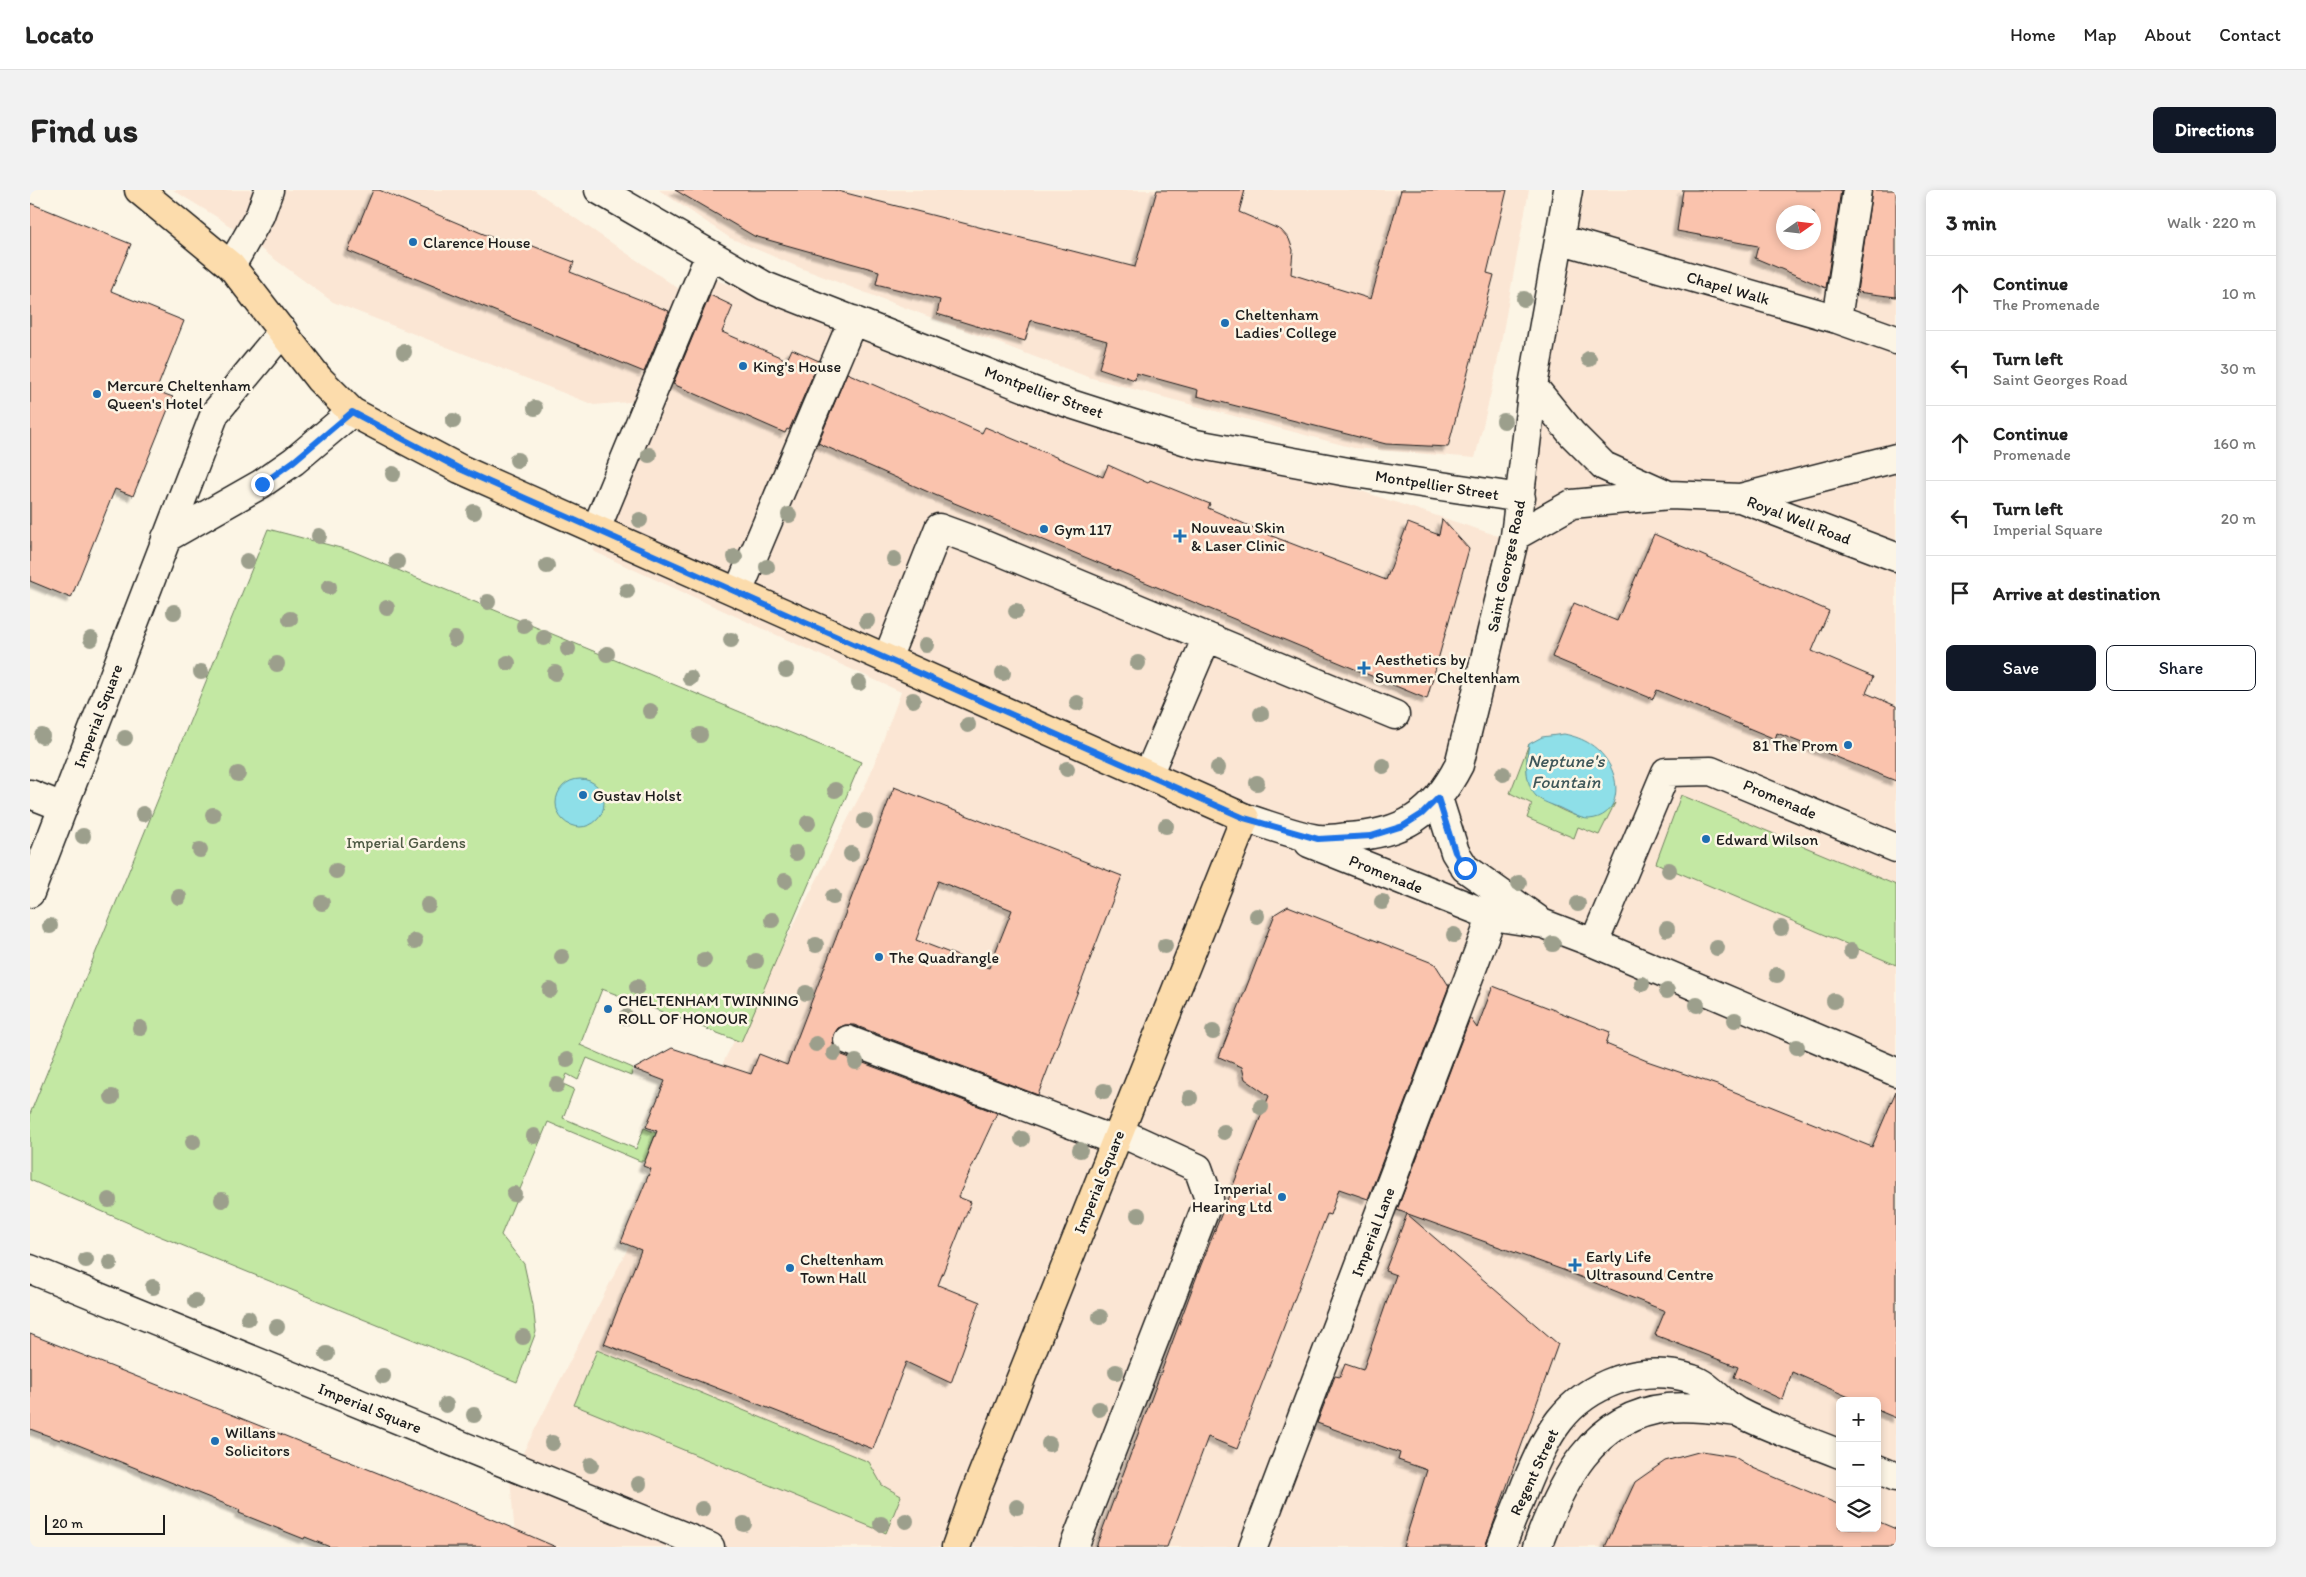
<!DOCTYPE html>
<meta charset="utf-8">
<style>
body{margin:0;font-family:Itim,sans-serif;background:#f2f2f2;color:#222}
.controls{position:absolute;right:15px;bottom:15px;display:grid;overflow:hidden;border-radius:8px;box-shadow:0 2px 8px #0003}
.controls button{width:45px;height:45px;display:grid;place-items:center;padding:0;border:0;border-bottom:1px solid #e0e0e0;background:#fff;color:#222;font:25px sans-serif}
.compass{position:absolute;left:1746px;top:15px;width:45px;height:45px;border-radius:50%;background:#fff;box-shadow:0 2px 8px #0003;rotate:76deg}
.scale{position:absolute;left:15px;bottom:12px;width:120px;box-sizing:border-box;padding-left:5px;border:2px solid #1c1c1c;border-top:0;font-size:14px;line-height:18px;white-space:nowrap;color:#1c1c1c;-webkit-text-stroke:4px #fcf5e5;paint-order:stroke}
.stop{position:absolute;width:15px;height:15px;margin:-11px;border:4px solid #1a73e8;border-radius:50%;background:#fff}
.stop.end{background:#1a73e8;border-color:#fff;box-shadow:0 1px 5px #0008}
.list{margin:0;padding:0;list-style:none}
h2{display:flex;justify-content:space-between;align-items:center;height:65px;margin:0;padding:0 20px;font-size:21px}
h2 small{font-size:16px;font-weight:400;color:#767676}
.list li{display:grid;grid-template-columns:32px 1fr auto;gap:15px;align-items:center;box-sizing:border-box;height:75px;padding:0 20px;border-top:1px solid #e0e0e0}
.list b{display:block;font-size:19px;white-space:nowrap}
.list p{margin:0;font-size:16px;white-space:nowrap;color:#767676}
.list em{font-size:16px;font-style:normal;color:#767676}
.actions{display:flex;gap:10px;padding:15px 20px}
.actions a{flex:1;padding:11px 0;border:1px solid #111827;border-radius:8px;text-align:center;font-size:18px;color:#111827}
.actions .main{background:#111827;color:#fff}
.icon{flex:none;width:28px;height:28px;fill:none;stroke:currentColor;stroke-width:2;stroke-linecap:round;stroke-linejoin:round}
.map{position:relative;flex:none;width:1866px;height:1357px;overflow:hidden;border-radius:8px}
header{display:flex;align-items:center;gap:30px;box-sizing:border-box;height:70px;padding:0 25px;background:#fff;border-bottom:1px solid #e0e0e0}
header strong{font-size:24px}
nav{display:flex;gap:28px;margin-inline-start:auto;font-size:18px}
.intro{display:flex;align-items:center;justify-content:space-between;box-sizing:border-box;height:120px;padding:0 30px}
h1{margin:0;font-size:35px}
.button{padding:12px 22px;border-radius:8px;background:#111827;color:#fff;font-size:18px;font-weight:700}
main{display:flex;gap:30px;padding:0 30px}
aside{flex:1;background:#fff;border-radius:8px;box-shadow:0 2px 8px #0003}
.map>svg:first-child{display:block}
.built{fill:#fbe6d4;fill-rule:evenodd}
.green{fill:#c3e8a3;stroke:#708260}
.water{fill:#8edfe8;stroke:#609196}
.building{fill:#fac3ad;stroke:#1c1c1c;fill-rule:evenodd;filter:url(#shadow)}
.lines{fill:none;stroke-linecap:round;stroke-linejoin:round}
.minor-casing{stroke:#1c1c1c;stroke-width:31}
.major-casing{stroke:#1c1c1c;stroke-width:31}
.minor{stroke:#fcf5e5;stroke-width:28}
.major{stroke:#fcdcac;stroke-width:28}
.tree{fill:#9c9f8c}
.route{stroke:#1a73e8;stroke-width:6}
.poi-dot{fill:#1f6fb2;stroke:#fcf5e5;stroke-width:2}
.labels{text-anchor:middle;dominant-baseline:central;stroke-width:5;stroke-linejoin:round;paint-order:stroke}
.poi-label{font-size:16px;fill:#1c1c1c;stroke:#fcf5e5;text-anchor:start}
.street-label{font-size:16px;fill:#1c1c1c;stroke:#fcf5e5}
.park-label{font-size:16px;fill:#4e5944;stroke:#fcf5e5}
.water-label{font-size:18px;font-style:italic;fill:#3e5659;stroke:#fcf5e5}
</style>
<header>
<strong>Locato</strong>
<nav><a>Home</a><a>Map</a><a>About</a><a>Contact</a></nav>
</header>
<div class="intro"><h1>Find us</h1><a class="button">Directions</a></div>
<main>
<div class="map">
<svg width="1866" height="1357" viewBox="0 0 1866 1357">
<defs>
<filter id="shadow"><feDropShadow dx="-4.5" dy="4.5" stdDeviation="1" flood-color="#0004"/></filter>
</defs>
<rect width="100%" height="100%" fill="#fcf5e5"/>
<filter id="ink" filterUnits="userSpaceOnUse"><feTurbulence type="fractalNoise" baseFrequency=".02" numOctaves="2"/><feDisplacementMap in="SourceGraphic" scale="10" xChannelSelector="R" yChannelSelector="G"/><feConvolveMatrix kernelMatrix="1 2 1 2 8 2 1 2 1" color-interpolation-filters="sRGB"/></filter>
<g filter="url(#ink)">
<path class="built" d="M143,0H504L655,103L676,87L1493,354L1533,0H1866V1357H486L480,1288L838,590L871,502L563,361L610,211L564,215L303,112L190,29ZM1754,22H1784V52H1754ZM1810,1211H1847V1338H1810Z
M629,0H1499L1464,190L1445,268L1324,258L1058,187L773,79L700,48Z"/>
<path class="green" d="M238,339L322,361L831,572L711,852L572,799L550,855L603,878L601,886L557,868L548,890L537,884L533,894L544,899L533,928L606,959L614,938L626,943L615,971H610L518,932L471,1045L494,1074L503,1115L506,1142L487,1192L117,1041L0,990V924Z
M1499,554C1496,568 1495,588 1503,600C1507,609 1540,625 1550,627C1562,629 1577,621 1585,613L1569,645L1548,637L1544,648L1497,628L1502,614L1480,603Z
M1651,605L1866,695V775L1626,673Z
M567,1160L839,1272L852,1295L871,1306L856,1343L544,1215Z"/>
<path class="water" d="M1534,544C1554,548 1570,557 1580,576C1591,596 1588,627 1559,629C1549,629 1539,622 1530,618C1523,615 1512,612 1506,606C1494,593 1496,570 1499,554L1512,547Z
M526 613a24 24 0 1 1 48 0a24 24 0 1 1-48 0Z"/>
<path class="building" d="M343,0H349L487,58L490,51L544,72L540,82L639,121L614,182L318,61Z
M645,0H804L1105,77L1127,0H1215L1209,22L1251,40L1259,49L1263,60L1261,84L1341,109L1371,0H1477L1457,83L1464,85L1418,257L1356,254L1167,206L1168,200L1106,183L1105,190L1069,178L1077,151L1001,130L995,151L907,124L910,110L846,94L849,81L724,46Z
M1653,0H1811L1796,98L1725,68L1728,56L1647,41ZM1754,22H1784V52H1754Z
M1842,0H1866V107L1827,102Z
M0,13L101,54L81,101L154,131L126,201L143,207L103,306L85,299L41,408L0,391Z
M680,105L703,116L692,142L757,170L762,159L789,171L759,240L757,239L755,243L643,194Z
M817,183L952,243L955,237L1073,287L1078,275L1118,293L1120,290L1180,314L1178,318L1242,346L1356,390L1378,333L1409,345L1412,329L1439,359L1397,509L905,305L788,253Z
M1624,344L1799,421L1782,461L1843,487L1836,503L1866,516V591L1747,543L1745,549L1627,500L1623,509L1522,467L1544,413L1587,431Z
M864,597L1092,686L1008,905L824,835H815L808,838L804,844L803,853L806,860L812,865L967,923L928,1007L941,1012L908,1095L950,1112L921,1193L876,1172L843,1259L574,1154L611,1060L591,1052L621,979L613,976L627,941L616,937L635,891L604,879L642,858L721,884L729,864L757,875ZM908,691L982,720L959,778L886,750Z
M1258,716L1405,774L1419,796L1338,1009L1309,999L1300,1025L1297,1024L1207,1259L1178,1247L1137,1357H1066L1171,1075L1239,906L1215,889L1212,877L1189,867L1245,724Z
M1463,796L1580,842L1576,854L1617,871L1690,896L1842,957L1866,901V1228L1847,1220V1211H1828L1762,1182L1753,1210L1704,1187L1708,1177L1625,1145L1635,1121L1533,1080L1367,1020L1440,828L1447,838Z
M1377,1024L1528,1154L1455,1357H1373L1397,1280L1368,1270L1370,1263L1287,1233L1305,1186L1310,1187L1315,1174L1333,1180L1366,1085L1355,1081Z
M0,1144L438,1319L526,1357H300L275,1347L274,1349L209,1323L210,1320L31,1248L30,1250L0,1239Z
M1672,1261L1703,1266L1723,1278L1810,1315V1338H1847V1331L1866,1339V1357H1575L1605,1292L1635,1271Z"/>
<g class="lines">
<defs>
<path id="minor" d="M569,0L735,96L1019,207L1166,254L1318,282L1491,308
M1529,49L1807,129L1866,150
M201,76L230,25L239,0
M1807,129L1827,0
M1503,196L1542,244L1574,276L1636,304
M1710,308L1866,268
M566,339L680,64
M1485,346L1542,314L1640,305L1710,308L1866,367
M136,348L231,294L264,271L322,222
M708,402L823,130
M857,469L909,338L945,351L1365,525
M1118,585L1177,447
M0,604L33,617
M1408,608L1425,662L1435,678L1507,729
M1215,628C1236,634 1266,646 1288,649C1297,650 1309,648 1318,647C1373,644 1404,624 1429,575L1485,346L1503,196L1538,0
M1279,653L1462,726L1514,734L1564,753L1866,882
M0,703L185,223L253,141
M1564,753L1636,582L1681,581L1866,658
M818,850L1086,951
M0,1079L680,1357
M1847,1279L1866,1287
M1044,1357L1179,1009L1168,978L1089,942
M1223,1357L1462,726
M1471,1357C1479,1336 1488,1315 1496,1294C1517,1244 1534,1209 1587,1190C1611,1182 1638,1181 1662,1189C1679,1194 1692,1214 1708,1222C1740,1239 1776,1250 1810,1264
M1507,1357C1530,1294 1562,1225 1638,1218C1661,1216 1684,1219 1707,1222"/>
<path id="major" d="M109,0L201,76L289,189L322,222L430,279L1215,628L945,1303L926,1357"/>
</defs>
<use href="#minor" class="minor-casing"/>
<use href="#major" class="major-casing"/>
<use href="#minor" class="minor"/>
<use href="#major" class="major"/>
</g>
<g class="tree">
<circle cx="1494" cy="109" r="8"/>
<circle cx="374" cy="162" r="8"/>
<circle cx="1559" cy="169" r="8"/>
<circle cx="505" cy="218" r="8"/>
<circle cx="423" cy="231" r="8"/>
<circle cx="1474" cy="231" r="8"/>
<circle cx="619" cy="265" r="8"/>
<circle cx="487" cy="270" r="8"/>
<circle cx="363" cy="284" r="8"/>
<circle cx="444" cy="322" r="8"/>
<circle cx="759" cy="325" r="8"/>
<circle cx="610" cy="330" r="8"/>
<circle cx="289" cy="346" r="8"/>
<circle cx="705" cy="367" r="8"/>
<circle cx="864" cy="369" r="8"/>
<circle cx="217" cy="371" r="8"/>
<circle cx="367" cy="372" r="8"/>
<circle cx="517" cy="376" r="8"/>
<circle cx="737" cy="377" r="8"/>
<circle cx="299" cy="397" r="8"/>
<circle cx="597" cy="401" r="8"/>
<circle cx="458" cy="412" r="8"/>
<circle cx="357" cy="418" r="8"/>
<circle cx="986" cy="421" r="8"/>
<circle cx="144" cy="422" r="8"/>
<circle cx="260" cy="429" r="8"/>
<circle cx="837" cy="431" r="8"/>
<circle cx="494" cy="436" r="8"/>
<circle cx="514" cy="448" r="8"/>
<circle cx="61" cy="449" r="8"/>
<circle cx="425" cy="449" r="8"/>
<circle cx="701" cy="450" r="8"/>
<circle cx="896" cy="455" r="8"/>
<circle cx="538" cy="459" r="8"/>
<circle cx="577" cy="464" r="8"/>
<circle cx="478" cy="473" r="8"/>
<circle cx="1108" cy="473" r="8"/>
<circle cx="247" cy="474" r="8"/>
<circle cx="756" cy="480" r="8"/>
<circle cx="171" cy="482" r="8"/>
<circle cx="525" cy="483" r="8"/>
<circle cx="973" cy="483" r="8"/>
<circle cx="660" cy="488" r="8"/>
<circle cx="829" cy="493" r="8"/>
<circle cx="883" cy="510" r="8"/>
<circle cx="1047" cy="513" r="8"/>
<circle cx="620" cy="521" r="8"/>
<circle cx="1231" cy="524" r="8"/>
<circle cx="938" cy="535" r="8"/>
<circle cx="670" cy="545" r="8"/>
<circle cx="12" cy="546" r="8"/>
<circle cx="95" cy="548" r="8"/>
<circle cx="1353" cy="576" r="8"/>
<circle cx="1188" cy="578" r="8"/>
<circle cx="1037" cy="579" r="8"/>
<circle cx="208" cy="584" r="8"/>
<circle cx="1473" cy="584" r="8"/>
<circle cx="1227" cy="593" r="8"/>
<circle cx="805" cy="600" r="8"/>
<circle cx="113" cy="624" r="8"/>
<circle cx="183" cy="625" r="8"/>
<circle cx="835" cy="631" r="8"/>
<circle cx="778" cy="633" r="8"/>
<circle cx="1136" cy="636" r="8"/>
<circle cx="53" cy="646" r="8"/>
<circle cx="170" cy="660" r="8"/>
<circle cx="766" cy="663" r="8"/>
<circle cx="821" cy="664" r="8"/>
<circle cx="1639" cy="680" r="8"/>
<circle cx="306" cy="681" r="8"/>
<circle cx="755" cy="691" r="8"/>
<circle cx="1489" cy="693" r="8"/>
<circle cx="149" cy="707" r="8"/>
<circle cx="803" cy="707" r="8"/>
<circle cx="1352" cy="712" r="8"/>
<circle cx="292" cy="713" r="8"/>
<circle cx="1548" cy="714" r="8"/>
<circle cx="398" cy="715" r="8"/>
<circle cx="1227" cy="726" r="8"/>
<circle cx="742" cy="730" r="8"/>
<circle cx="20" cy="736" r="8"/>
<circle cx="1751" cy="738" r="8"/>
<circle cx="1637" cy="739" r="8"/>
<circle cx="1424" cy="745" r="8"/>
<circle cx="385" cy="751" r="8"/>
<circle cx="1523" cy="754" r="8"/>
<circle cx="786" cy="755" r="8"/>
<circle cx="1135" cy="756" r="8"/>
<circle cx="1687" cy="758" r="8"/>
<circle cx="1821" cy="761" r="8"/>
<circle cx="532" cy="767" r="8"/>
<circle cx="674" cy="770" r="8"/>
<circle cx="726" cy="771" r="8"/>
<circle cx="1747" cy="785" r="8"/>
<circle cx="1612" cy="794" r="8"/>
<circle cx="607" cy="797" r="8"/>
<circle cx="520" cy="800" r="8"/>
<circle cx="1637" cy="801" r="8"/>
<circle cx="776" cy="803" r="8"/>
<circle cx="1804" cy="811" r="8"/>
<circle cx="1667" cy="815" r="8"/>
<circle cx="596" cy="827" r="8"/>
<circle cx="1705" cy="830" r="8"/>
<circle cx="110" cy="838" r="8"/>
<circle cx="1183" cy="842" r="8"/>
<circle cx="786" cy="854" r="8"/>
<circle cx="1767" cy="857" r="8"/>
<circle cx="804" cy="863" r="8"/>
<circle cx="537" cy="870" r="8"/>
<circle cx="826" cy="872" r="8"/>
<circle cx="527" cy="895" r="8"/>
<circle cx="1074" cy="901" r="8"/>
<circle cx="82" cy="907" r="8"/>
<circle cx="1160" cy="908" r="8"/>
<circle cx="1231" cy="917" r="8"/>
<circle cx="1194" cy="942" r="8"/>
<circle cx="504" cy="946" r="8"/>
<circle cx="992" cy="949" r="8"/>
<circle cx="163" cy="952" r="8"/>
<circle cx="1050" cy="960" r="8"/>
<circle cx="484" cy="1004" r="8"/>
<circle cx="79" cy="1010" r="8"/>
<circle cx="192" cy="1010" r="8"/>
<circle cx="1108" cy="1025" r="8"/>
<circle cx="56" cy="1070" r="8"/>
<circle cx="80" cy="1073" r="8"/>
<circle cx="123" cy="1097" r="8"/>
<circle cx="165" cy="1111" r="8"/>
<circle cx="1070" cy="1127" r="8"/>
<circle cx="218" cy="1128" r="8"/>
<circle cx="247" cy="1137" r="8"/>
<circle cx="493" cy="1147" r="8"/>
<circle cx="297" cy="1164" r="8"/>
<circle cx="1086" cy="1182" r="8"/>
<circle cx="353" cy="1186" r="8"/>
<circle cx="416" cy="1215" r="8"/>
<circle cx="1069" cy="1219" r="8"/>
<circle cx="444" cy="1225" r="8"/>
<circle cx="522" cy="1253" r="8"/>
<circle cx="1019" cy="1254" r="8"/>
<circle cx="561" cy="1275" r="8"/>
<circle cx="609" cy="1294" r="8"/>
<circle cx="987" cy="1317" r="8"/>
<circle cx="672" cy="1319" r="8"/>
<circle cx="876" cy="1331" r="8"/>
<circle cx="714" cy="1334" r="8"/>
<circle cx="851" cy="1334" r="8"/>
</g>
</g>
<g class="lines" filter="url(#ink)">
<path class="route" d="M232,294L264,271L322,222L430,279L1214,628L1288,649L1341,646L1373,636L1392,624L1408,608L1425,662L1435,678"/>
</g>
<g class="poi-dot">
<circle cx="383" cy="52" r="5"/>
<circle cx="1195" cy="133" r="5"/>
<circle cx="713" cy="176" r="5"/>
<circle cx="67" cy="204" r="5"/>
<circle cx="1014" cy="339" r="5"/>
<path d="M1147.5 338.5h5v5h5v5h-5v5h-5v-5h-5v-5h5z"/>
<path d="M1331.5 470.5h5v5h5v5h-5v5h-5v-5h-5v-5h5z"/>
<circle cx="1818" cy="555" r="5"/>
<circle cx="553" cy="605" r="5"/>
<circle cx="1676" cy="649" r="5"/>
<circle cx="849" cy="767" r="5"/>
<circle cx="578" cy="819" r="5"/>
<circle cx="1252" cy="1007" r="5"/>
<path d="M1542.5 1067.5h5v5h5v5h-5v5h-5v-5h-5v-5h5z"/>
<circle cx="760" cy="1078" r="5"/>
<circle cx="185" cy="1251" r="5"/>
</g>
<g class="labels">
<g class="poi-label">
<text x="393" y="52">Clarence House</text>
<text x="1205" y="124">Cheltenham<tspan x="1205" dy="18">Ladies' College</tspan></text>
<text x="723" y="176">King's House</text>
<text x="77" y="195">Mercure Cheltenham<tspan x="77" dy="18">Queen's Hotel</tspan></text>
<text x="1161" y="337">Nouveau Skin<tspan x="1161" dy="18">&amp; Laser Clinic</tspan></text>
<text x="1024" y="339">Gym 117</text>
<text x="1345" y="469">Aesthetics by<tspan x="1345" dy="18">Summer Cheltenham</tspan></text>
<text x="1808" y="555" text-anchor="end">81 The Prom</text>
<text x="563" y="605">Gustav Holst</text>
<text x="1686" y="649">Edward Wilson</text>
<text x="859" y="767">The Quadrangle</text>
<text x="588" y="810">CHELTENHAM TWINNING<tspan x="588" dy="18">ROLL OF HONOUR</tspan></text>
<text x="1242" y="998" text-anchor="end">Imperial<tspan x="1242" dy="18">Hearing Ltd</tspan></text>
<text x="1556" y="1066">Early Life<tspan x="1556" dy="18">Ultrasound Centre</tspan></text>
<text x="770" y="1069">Cheltenham<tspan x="770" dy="18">Town Hall</tspan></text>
<text x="195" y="1242">Willans<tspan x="195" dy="18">Solicitors</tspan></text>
</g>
<g class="street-label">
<text transform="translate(1698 98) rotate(16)">Chapel Walk</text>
<text transform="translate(1014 202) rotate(20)">Montpellier Street</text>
<text transform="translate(1407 295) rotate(9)">Montpellier Street</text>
<text transform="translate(1769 330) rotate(21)">Royal Well Road</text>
<text transform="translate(1476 376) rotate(-78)">Saint Georges Road</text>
<text transform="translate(68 526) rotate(-69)">Imperial Square</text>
<text transform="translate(1750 609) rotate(23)">Promenade</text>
<text transform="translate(1356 684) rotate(22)">Promenade</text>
<text transform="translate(1069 992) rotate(-68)">Imperial Square</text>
<text transform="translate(1343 1042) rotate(-69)">Imperial Lane</text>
<text transform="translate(340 1218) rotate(22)">Imperial Square</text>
<text transform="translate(1504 1282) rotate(-65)">Regent Street</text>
</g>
<g class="park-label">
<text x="376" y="652">Imperial Gardens</text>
</g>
<g class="water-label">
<text x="1536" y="571">Neptune's<tspan x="1536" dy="21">Fountain</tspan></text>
</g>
</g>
</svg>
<div class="controls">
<button>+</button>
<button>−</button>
<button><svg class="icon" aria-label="layers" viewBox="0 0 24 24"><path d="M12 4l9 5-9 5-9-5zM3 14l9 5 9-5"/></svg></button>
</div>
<svg class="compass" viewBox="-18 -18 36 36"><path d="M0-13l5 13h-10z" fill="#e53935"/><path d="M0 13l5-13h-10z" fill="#767676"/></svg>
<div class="scale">20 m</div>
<div class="stop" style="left:1435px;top:678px"></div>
<div class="stop end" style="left:232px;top:294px"></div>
</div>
<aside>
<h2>3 min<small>Walk · 220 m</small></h2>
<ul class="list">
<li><svg class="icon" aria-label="ahead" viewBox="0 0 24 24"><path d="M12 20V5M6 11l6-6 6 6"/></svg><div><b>Continue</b><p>The Promenade</p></div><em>10 m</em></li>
<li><svg class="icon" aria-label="left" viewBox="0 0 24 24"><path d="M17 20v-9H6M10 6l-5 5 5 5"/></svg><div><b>Turn left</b><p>Saint Georges Road</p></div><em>30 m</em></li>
<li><svg class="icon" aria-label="ahead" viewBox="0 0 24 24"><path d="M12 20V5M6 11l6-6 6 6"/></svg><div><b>Continue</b><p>Promenade</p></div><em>160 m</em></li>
<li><svg class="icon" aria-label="left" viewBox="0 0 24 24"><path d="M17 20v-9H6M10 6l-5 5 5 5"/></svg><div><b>Turn left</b><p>Imperial Square</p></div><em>20 m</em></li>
<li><svg class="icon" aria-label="arrive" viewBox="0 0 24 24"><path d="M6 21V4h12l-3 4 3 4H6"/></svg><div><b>Arrive at destination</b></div></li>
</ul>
<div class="actions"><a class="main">Save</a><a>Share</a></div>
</aside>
</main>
